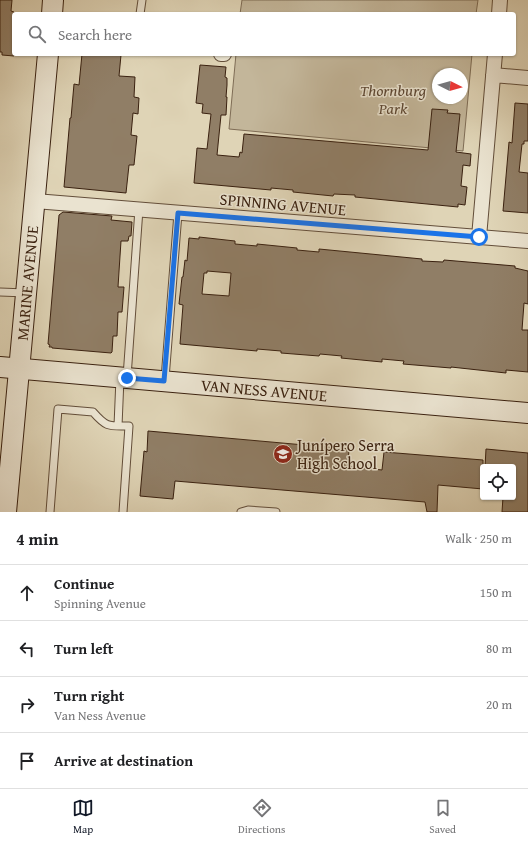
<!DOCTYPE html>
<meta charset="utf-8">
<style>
body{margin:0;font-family:"Gentium Book Plus",serif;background:#f2f2f2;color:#202124}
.controls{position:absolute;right:12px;bottom:12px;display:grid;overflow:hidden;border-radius:4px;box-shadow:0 1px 3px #0004}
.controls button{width:36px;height:36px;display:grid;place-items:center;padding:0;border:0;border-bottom:1px solid #e0e0e0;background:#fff;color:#202124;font:20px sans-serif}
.compass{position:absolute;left:432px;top:68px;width:36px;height:36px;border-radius:50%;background:#fff;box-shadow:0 1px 3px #0004;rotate:95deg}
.stop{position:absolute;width:12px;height:12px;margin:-9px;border:3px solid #1a73e8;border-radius:50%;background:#fff}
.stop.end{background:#1a73e8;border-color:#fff;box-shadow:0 1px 4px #0008}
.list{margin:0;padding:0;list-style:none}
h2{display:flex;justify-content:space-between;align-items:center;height:52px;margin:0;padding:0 16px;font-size:17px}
h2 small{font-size:13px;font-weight:400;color:#757577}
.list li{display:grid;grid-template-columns:26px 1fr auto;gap:12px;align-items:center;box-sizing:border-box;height:56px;padding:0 16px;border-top:1px solid #e0e0e0}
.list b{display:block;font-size:15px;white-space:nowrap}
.list p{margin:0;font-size:13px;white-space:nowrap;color:#757577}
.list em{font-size:13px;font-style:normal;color:#757577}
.icon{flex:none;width:22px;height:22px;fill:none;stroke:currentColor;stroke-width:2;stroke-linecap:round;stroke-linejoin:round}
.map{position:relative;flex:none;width:528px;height:512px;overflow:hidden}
.search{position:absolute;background:#fff;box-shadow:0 1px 3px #0004;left:12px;right:12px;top:12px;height:44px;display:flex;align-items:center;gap:10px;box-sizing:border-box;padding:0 14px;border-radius:4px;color:#757577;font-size:15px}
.sheet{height:276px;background:#fff}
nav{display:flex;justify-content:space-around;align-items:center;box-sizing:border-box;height:56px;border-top:1px solid #e0e0e0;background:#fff;font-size:11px;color:#757577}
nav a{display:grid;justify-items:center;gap:2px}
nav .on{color:#111827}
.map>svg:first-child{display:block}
.green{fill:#c3b69a;stroke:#7e6c55;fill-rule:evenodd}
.building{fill:#907e66;stroke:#3a2110;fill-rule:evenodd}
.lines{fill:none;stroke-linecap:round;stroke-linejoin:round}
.lane-casing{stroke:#634e3a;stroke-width:9}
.street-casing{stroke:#634e3a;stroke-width:16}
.secondary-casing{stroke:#3a2110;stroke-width:22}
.lane{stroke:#eae3d0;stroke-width:7}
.street{stroke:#eae3d0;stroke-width:14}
.secondary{stroke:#eae3d0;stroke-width:20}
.route{stroke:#1a73e8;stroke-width:5}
.labels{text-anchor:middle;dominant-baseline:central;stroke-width:3;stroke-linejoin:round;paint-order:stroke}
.park-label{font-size:16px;font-style:italic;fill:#5c4632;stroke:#eae3d0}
.street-label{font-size:16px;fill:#3a2110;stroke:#eae3d0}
.poi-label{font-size:16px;fill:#3a2110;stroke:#eae3d0;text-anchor:start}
</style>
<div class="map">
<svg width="528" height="512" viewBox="0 0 528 512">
<rect width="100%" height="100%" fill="#dfd4b6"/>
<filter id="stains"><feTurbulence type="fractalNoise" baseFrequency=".005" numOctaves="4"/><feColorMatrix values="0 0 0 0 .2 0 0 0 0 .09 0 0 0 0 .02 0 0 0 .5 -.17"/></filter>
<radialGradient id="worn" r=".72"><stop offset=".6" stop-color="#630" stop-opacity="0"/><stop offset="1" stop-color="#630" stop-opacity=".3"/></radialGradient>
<path class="green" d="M242,0H478L476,14H240Z
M236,54H472L463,151L229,129ZM438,74H462V98H438Z"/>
<path class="building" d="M0,0H12L11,11L14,12V56L2,55V52H0Z
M82,54L121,55L119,76L135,77L134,97L139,98L138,114L133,113L131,135L137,136L134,165H129L126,193L64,187L70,118H71L74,84L79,85Z
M200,65L226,67L225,77L227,78V85L226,97H227L226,115H221L217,155L239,157L240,152L242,153L244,134L428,150L432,109L448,110L447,113L460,114L456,152L471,154L470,166L463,165L461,186L467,187L465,205L458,204V207L355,197V195L334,194L333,196L293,192V190L271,188V190L194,183L197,148L207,149L211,114L202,113L203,104L196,103Z
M515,103L528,104V141H524V144H522L519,172L528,173V213L503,211L509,142L512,143Z
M63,212L112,216L111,220L132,222L131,236H129L128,241H121L118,287H124L122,312H118L117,336H113L112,352L111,353L52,348V347H49L50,345L48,344L59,215Z
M199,237L235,241V244L257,246V244L297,248V250L319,252V249L422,259V261L443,262L444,260L515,266V268L528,271V304L524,303L522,330H528V372L506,370V373L451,367V368L403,364L404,361L382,359V362L341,358L342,356L320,354L319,356L281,353V351L257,349V351L180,344L183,305L179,304L182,277H183L185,260L187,261L189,238L199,239ZM207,271L231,273L229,296L202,294L204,273H207Z
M148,431L349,449L348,466L382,470L384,452L483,460V489L438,485L437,512H427L425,502L175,481L173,499L140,496L144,451L147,452Z
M486,449L528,453V512H502L503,497H513V467H485Z"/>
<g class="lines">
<defs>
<path id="lane" d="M140,14L142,0
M0,292L26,293
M127,377L139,209
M165,379L178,213
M118,426L120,378
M50,512L58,409L93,412C107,428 109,426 129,426L123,512
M241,512L248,510L276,512"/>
<path id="street" d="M499,14L500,0
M221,54H224
M493,75L528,78
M35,201L528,241
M479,237L495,54"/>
<g id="secondary">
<path d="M52,14L53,0"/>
<path id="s1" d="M0,367L528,413"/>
<path id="s2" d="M6,512L48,54"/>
</g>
</defs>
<use href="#lane" class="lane-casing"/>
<use href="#street" class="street-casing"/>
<use href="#secondary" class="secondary-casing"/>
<use href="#lane" class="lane"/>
<use href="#street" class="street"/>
<use href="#secondary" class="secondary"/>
</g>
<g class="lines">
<path class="route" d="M127,378L164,381L178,213L479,237"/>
</g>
<defs>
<symbol id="school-disc" viewBox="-11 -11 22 22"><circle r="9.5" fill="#8f2418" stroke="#eae3d0"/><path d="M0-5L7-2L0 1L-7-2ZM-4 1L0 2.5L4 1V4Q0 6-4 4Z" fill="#fff"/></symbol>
</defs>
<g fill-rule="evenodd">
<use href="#school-disc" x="272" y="443" width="22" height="22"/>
</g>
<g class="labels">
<g class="park-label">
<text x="393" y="90">Thornburg<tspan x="393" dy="18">Park</tspan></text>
</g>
<g class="street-label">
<text transform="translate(283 204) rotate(5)">SPINNING AVENUE</text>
<text stroke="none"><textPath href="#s2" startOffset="230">MARINE AVENUE</textPath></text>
<text stroke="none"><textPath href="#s1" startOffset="265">VAN NESS AVENUE</textPath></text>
</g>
<g class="poi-label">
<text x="297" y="445">Junípero Serra<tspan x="297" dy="18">High School</tspan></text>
</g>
</g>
<rect width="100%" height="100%" filter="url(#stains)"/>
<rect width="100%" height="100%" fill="url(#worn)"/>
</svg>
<div class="controls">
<button><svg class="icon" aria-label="locate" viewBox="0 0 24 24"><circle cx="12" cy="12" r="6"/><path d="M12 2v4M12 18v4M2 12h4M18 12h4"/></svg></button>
</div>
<svg class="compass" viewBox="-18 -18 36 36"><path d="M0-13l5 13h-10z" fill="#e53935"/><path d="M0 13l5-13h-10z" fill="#757577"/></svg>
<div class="stop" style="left:479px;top:237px"></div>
<div class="stop end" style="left:127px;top:378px"></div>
<div class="search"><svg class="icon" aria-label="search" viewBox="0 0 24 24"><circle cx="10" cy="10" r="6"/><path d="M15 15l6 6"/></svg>Search here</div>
</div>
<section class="sheet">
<h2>4 min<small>Walk · 250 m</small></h2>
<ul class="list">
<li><svg class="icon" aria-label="ahead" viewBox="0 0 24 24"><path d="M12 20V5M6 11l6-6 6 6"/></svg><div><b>Continue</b><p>Spinning Avenue</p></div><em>150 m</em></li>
<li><svg class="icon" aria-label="left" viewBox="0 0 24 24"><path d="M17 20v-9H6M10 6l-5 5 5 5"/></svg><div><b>Turn left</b></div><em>80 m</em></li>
<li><svg class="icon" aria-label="right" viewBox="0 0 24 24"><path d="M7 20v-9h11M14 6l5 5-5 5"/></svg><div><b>Turn right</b><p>Van Ness Avenue</p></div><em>20 m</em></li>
<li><svg class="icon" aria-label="arrive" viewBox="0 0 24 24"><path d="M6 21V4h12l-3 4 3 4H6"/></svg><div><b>Arrive at destination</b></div></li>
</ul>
</section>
<nav>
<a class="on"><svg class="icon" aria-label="map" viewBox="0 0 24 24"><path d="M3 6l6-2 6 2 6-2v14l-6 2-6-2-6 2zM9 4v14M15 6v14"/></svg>Map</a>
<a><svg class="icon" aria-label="directions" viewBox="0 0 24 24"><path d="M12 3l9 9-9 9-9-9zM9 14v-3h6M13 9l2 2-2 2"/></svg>Directions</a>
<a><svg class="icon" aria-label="saved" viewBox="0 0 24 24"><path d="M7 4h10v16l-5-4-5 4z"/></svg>Saved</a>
</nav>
